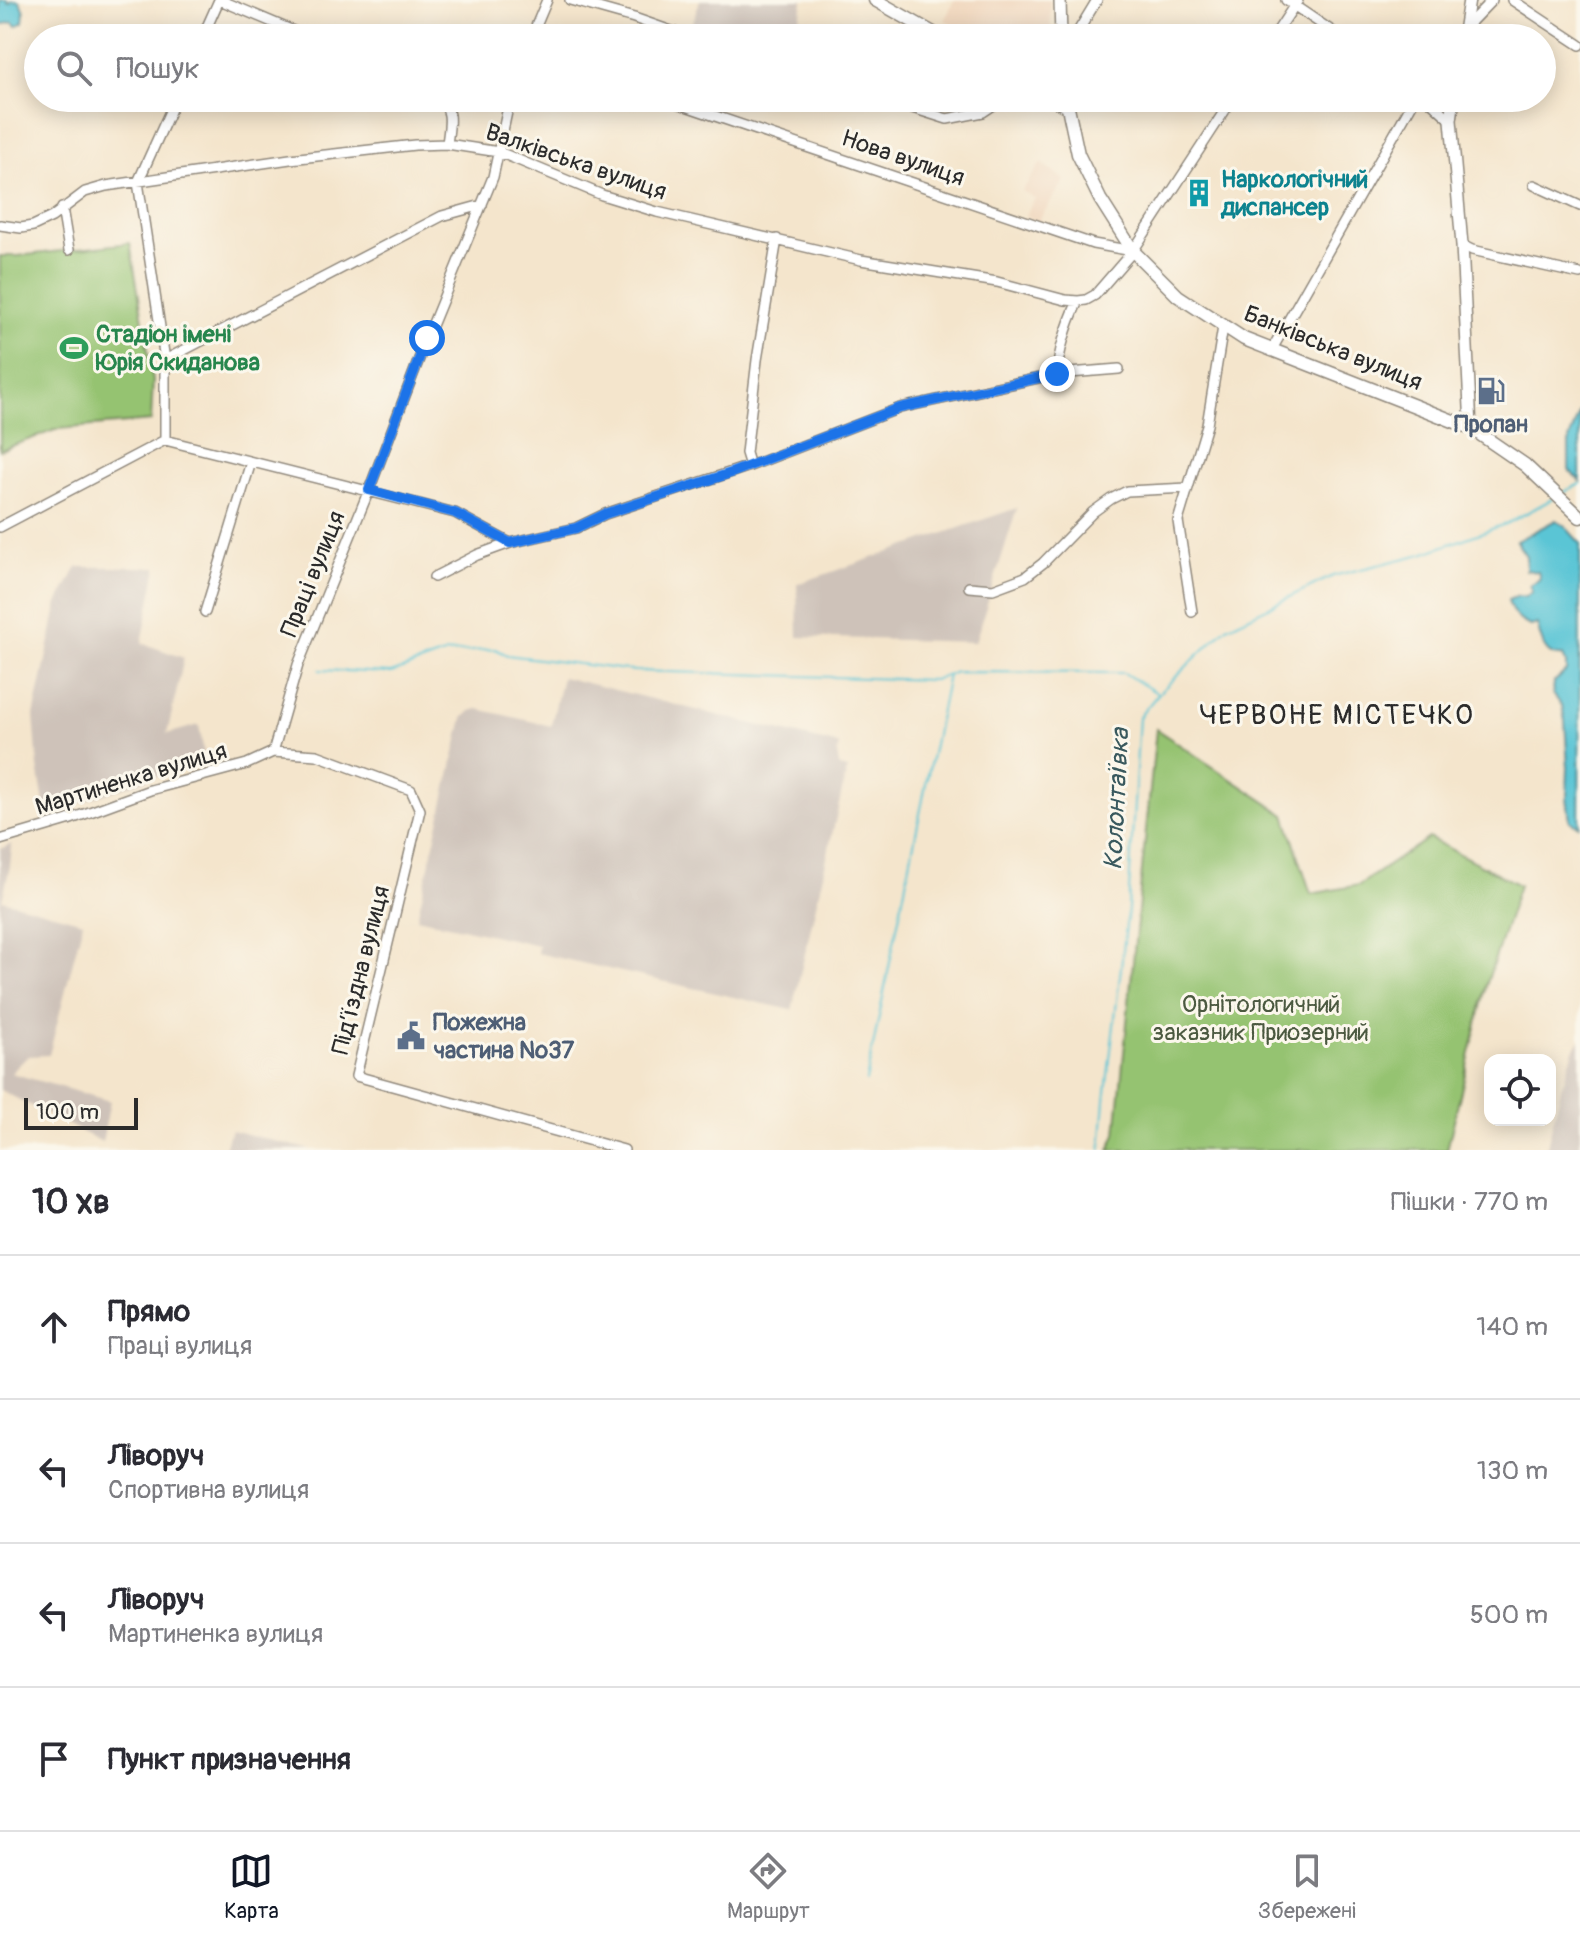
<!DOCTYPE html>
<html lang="uk">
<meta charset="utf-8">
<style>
body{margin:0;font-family:Pangolin,sans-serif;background:#f7f7f7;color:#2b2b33}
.controls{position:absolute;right:24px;bottom:24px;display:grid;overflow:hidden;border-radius:16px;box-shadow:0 4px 20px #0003}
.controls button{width:72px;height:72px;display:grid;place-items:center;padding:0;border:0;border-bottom:2px solid #e1e1e2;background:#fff;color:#2b2b33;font:40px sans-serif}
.scale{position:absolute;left:24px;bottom:20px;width:114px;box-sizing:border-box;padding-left:8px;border:4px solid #2b2b2b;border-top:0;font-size:22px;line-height:28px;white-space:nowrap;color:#2b2b2b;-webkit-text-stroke:6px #fbf7ec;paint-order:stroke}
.stop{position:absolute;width:24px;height:24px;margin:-18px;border:6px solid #1a73e8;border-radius:50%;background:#fff}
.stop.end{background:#1a73e8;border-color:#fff;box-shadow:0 2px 8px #0008}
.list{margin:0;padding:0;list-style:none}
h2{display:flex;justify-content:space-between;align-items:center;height:104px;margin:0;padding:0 32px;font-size:34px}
h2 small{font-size:26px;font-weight:400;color:#7c7c81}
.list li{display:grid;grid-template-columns:52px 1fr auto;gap:24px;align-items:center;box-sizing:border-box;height:144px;padding:0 32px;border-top:2px solid #e1e1e2}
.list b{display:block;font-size:30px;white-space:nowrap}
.list p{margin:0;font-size:26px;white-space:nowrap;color:#7c7c81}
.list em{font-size:26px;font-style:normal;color:#7c7c81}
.icon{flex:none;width:44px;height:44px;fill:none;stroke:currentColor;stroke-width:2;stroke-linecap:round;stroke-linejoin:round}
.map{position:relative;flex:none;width:1580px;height:1150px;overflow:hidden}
.search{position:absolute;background:#fff;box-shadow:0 4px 20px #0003;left:24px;right:24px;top:24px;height:88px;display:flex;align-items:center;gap:20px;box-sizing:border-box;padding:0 28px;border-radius:44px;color:#7c7c81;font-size:30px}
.sheet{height:680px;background:#fff}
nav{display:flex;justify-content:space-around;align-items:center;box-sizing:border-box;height:112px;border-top:2px solid #e1e1e2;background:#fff;font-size:22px;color:#7c7c81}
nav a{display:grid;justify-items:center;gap:4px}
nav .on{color:#111827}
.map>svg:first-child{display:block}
.built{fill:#f0d6bc}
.industrial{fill:#cec2b9}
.green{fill:#95c371;stroke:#60774e;stroke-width:2}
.water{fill:#5ac5d5;stroke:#427880;stroke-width:2}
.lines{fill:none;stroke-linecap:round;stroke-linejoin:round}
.stream{stroke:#5ac5d5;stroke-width:2}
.minor-casing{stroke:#90887c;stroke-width:12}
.tertiary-casing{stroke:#90887c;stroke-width:14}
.secondary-casing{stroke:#90887c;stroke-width:15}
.minor{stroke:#fff;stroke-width:9}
.tertiary{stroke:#fff;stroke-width:11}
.secondary{stroke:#fff;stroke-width:12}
.route{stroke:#1a73e8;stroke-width:10}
.labels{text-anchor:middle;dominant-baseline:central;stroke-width:6;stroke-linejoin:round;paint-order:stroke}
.street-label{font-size:24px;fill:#2b2b2b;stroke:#fbf7ec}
.culture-label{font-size:24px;font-weight:bold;fill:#0d838f;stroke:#fbf7ec;text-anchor:start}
.leisure-label{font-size:24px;font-weight:bold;fill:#27864d;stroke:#fbf7ec;text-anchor:start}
.service-label{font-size:24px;font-weight:bold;fill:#4e5e75;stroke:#fbf7ec}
.park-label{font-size:24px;fill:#4b5940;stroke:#fbf7ec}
.water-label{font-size:26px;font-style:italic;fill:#39595e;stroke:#fbf7ec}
.quarter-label{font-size:28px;letter-spacing:2px;fill:#2b2b2b;stroke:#fbf7ec}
</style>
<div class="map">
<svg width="1580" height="1150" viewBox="0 0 1580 1150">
<rect width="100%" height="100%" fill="#fbf7ec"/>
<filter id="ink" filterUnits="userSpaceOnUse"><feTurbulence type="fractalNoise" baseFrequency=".0125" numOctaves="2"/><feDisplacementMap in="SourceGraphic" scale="16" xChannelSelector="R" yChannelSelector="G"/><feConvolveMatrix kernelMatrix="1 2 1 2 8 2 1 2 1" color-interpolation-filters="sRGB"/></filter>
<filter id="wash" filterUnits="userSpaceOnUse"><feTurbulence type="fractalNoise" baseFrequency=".006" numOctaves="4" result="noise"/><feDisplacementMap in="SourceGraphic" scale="32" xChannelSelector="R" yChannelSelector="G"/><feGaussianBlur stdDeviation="1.8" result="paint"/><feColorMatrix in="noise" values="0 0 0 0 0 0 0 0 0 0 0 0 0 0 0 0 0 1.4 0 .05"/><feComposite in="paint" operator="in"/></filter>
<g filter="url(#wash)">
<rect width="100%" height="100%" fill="#f4e5cc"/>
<path class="built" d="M954,0H1050L1051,38H976L945,20Z
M1041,163L1065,180L1037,223L1025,215L1035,199L1022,191Z"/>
<path class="industrial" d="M700,0H803L797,38H709L690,32Z
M1017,508L975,642L798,637L797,584Z
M77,567H157L142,643L184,658L167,734L199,725L205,759L46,815L38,767L34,716L58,603Z
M562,677L839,745L837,753L839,767L847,769L792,1010L537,953L538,945L417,918L463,718L470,711L478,709L551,726Z
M12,844L10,866L2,900L83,922L49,1055L28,1056L11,1073L110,1101L102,1142L0,1090V849Z
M1580,1039V1150H1546L1561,1089L1574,1050Z
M231,1130L310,1150H224Z"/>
<path class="green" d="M130,243L153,380L151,421L58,429L0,450V256H18Z
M1156,729L1285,815L1311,894L1359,885L1429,838L1519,885L1486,986L1447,1150H1109L1116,1134Z"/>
<path class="water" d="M0,0H7L8,3H10L12,0L20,1L24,12L23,22L16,26L13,22L0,25Z
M1580,411V481L1569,470V440Z
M1556,520L1564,525L1580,543L1579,826L1570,821L1567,797L1568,768L1565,721L1562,706L1553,694L1554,682L1566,671V663L1563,656C1544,659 1541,639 1537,624L1531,626C1519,622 1511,612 1508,600L1518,596L1525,597L1532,592L1530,585L1540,579L1538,572L1526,570V556L1516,541Z"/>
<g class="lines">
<path class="stream" d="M1563,493L1580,484
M320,670L391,673L447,653L496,649L507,655L635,671L933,680L956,672L1124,673L1157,693
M866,1081L948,675
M1101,1150L1105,1100L1128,909L1139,717L1158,694L1227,627L1333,576L1422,554L1508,523L1554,498"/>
</g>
</g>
<g filter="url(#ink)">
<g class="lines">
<defs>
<path id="minor" d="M220,0L310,38
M570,0L634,18L691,38
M1286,0L1342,38
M1512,0L1580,45
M1465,28L1492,0
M202,38L219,0
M531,38L547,0
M1074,38L1097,0
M1273,38L1298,0
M439,98C454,110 449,126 447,144
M662,98L1093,244L1133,251
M881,98L947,119L983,112L1004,98
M1427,98L1451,120
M1534,185L1580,206
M62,208L69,250
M0,225L21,228L33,226L52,217L85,192L106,186L290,159L415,145L447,144L499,152L602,195L657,212L861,260L997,282L1065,300L1078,301L1086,300L1095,295L1133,251L1233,98
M1462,245L1472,250L1580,274
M1271,351L1415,98
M165,360L442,216L482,205
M1057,374C1059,348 1067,325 1078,301
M165,440L455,513L510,543
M750,466L746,453L757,360L777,239
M0,527L165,440V360L138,182L176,98
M434,577L477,555L510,543L576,528L605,514L750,466L900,408L1057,374L1119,369
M969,587L993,589L1025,577L1043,563L1093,512L1111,499L1127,491L1188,488
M205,612L251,462
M1192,612L1178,521L1207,425L1223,327
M273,752L298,665L369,490L427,338L493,177L510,98
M0,840L68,820L150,790L247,764L273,752L317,755L411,790L420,810L356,1076L624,1150"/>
<path id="tertiary" d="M1060,0L1061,38
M1463,38L1469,0
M1454,98L1451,120L1462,245L1471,428"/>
<path id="secondary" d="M875,0L942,38
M1050,98L1068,107L1078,154L1100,199L1133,251L1178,296L1244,339L1471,428L1525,465L1580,517"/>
</defs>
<use href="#minor" class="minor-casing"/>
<use href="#tertiary" class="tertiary-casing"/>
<use href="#secondary" class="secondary-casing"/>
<use href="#minor" class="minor"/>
<use href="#tertiary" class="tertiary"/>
<use href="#secondary" class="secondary"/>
</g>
</g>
<g class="lines" filter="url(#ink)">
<path class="route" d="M427,338L369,490L455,513L510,543L576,528L605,514L731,473L900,408L1057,374"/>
</g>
<defs>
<symbol id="building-bare" viewBox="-9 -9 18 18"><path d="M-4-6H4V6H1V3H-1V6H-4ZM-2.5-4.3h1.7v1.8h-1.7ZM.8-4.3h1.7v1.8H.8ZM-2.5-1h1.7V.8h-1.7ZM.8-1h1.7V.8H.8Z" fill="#0f9aa8" stroke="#fbf7ec" stroke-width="2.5" paint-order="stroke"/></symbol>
<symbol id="stadium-bare" viewBox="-9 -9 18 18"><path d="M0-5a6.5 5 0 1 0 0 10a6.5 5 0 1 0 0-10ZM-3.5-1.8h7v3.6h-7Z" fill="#2e9e5b" stroke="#fbf7ec" stroke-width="2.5" paint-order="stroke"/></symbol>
<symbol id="fuel-bare" viewBox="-9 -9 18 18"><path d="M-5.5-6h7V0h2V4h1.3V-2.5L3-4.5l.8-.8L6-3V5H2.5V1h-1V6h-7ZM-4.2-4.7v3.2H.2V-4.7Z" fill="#5c6f8a" stroke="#fbf7ec" stroke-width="2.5" paint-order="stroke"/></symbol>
<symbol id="civic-bare" viewBox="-9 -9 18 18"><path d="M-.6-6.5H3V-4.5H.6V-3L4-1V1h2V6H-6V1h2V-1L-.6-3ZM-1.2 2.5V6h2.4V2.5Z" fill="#5c6f8a" stroke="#fbf7ec" stroke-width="2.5" paint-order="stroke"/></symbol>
</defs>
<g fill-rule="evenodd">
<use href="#building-bare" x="1179" y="173" width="40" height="40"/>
<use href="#stadium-bare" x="54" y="328" width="40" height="40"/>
<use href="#fuel-bare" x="1471" y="371" width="40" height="40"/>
<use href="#civic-bare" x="391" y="1016" width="40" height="40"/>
</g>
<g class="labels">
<g class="street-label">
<text transform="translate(903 158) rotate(19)">Нова вулиця</text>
<text transform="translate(576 162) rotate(19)">Валківська вулиця</text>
<text transform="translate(1333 348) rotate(22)">Банківська вулиця</text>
<text transform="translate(313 574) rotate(-68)">Праці вулиця</text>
<text transform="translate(131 779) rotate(-17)">Мартиненка вулиця</text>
<text transform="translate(361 970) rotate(-76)">Під’їздна вулиця</text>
</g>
<g class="culture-label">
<text x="1221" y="179">Наркологічний<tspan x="1221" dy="28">диспансер</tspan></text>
</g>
<g class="leisure-label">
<text x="96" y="334">Стадiон імені<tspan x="96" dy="28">Юрія Скиданова</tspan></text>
</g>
<g class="service-label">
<text x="1491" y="424">Пропан</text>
<text x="433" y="1022" text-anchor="start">Пожежна<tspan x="433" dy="28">частина №37</tspan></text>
</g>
<g class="park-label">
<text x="1261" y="1004">Орнiтологичний<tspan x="1261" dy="28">заказник Приозерний</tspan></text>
</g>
<g class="water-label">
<text transform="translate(1117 799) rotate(-87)">Колонтаївка</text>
</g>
<g class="quarter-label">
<text x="1337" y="715">ЧЕРВОНЕ МІСТЕЧКО</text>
</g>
</g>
</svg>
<div class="controls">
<button><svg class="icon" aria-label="locate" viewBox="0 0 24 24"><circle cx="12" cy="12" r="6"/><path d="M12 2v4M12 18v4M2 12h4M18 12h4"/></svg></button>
</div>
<div class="scale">100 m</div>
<div class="stop" style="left:427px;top:338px"></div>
<div class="stop end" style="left:1057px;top:374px"></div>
<div class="search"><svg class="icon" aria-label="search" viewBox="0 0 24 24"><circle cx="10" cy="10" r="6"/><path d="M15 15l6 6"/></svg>Пошук</div>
</div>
<section class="sheet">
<h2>10 хв<small>Пішки · 770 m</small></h2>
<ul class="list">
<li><svg class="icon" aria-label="ahead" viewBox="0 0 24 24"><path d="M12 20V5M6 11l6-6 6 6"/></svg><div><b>Прямо</b><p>Праці вулиця</p></div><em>140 m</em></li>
<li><svg class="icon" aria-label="left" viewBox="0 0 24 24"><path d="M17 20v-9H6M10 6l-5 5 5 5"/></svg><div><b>Ліворуч</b><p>Спортивна вулиця</p></div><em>130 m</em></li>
<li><svg class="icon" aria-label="left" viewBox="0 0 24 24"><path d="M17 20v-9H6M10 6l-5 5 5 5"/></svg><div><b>Ліворуч</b><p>Мартиненка вулиця</p></div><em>500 m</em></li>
<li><svg class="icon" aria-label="arrive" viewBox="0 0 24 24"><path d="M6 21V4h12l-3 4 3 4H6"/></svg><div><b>Пункт призначення</b></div></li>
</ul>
</section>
<nav>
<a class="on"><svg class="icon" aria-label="map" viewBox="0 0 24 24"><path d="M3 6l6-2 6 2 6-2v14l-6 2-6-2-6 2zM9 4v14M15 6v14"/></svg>Карта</a>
<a><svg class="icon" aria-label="directions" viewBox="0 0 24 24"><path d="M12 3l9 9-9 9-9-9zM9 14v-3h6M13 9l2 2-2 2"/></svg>Маршрут</a>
<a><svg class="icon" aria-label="saved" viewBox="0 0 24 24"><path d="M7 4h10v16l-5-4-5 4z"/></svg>Збережені</a>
</nav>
